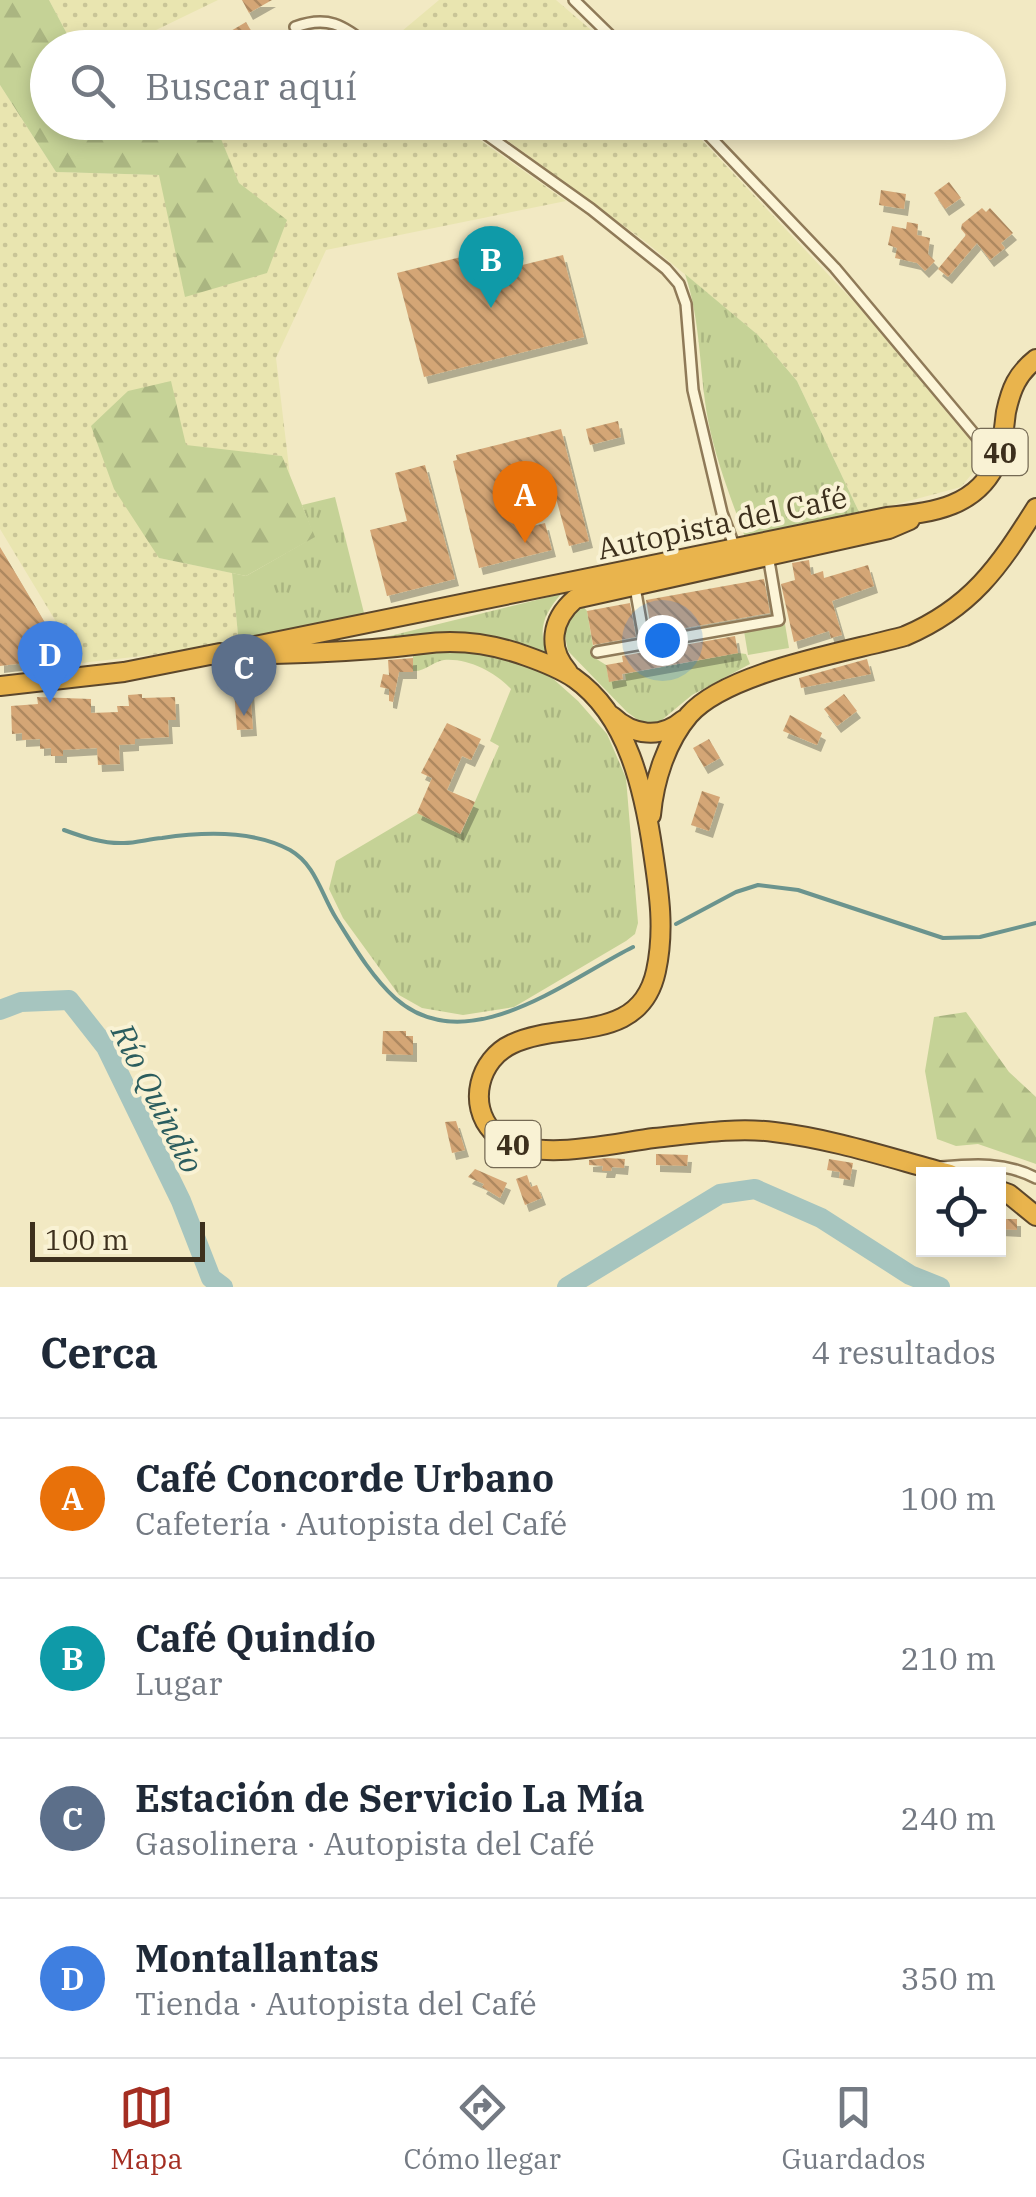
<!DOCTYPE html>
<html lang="es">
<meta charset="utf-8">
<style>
body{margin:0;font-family:"IBM Plex Serif",serif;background:#f2f2f3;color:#1f2937}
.controls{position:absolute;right:30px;bottom:30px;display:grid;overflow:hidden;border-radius:0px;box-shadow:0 5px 15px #0003}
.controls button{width:90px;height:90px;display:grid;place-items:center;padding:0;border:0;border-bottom:2px solid #e0e1e3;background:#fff;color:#1f2937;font:50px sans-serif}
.scale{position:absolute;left:30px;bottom:25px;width:175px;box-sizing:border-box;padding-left:10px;border:5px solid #3d301d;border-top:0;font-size:28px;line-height:35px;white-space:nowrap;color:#3d301d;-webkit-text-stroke:8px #f9f2d4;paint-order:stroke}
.you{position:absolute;left:662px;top:640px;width:35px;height:35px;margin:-25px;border:8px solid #fff;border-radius:50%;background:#1a73e8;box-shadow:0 0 0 15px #1a73e833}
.badge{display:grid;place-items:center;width:65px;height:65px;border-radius:50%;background:#a42e22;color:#fff;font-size:32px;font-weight:700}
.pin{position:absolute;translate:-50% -82px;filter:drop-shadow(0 2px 5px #0008)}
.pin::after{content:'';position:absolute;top:52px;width:35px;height:30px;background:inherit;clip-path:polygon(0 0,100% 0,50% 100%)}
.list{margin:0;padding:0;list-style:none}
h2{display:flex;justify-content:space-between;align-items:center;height:130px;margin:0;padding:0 40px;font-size:42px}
h2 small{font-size:32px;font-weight:400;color:#747a83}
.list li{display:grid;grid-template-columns:65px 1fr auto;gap:30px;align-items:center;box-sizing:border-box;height:160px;padding:0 40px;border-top:2px solid #e0e1e3}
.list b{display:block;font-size:38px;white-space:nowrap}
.list p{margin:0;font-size:32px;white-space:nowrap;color:#747a83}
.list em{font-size:32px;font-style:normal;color:#747a83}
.icon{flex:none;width:55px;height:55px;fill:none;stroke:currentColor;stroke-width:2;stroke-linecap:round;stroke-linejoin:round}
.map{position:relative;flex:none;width:1036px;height:1287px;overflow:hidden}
.search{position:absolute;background:#fff;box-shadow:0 5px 15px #0003;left:30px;right:30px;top:30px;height:110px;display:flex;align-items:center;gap:25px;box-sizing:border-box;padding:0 35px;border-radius:55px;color:#747a83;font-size:38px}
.sheet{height:770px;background:#fff}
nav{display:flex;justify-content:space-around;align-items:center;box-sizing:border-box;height:140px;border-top:2px solid #e0e1e3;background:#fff;font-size:28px;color:#747a83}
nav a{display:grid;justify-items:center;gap:5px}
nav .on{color:#a42e22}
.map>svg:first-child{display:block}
.farmland{fill:url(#farmland-dots)}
.grass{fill:url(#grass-tufts)}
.forest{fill:url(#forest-firs)}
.pitch{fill:#c5d296}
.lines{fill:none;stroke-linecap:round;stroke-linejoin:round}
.stream{stroke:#6b948e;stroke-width:4}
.river{stroke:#a6c5bf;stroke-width:20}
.building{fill:url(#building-back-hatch);filter:url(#shadow)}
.street-casing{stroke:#8f7a58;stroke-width:14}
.highway-casing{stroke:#5c472c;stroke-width:22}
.street{stroke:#fcf5d8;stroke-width:9}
.highway{stroke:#e9b44d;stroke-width:18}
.labels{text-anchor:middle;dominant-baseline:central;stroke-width:8;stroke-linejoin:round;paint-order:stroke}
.shield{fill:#f9f2d4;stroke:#756a54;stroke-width:2.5}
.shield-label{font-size:28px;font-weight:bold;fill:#3d301d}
.street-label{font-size:30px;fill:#3d301d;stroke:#f9f2d4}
.water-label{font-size:32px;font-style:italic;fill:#2b5d5e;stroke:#f9f2d4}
</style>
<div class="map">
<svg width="1036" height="1287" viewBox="0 0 1036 1287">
<defs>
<pattern id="farmland-dots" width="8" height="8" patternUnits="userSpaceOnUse" patternTransform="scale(2.5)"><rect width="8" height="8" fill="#e9e5b0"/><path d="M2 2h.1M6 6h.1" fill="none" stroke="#c9c597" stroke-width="1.8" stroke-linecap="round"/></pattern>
<pattern id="grass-tufts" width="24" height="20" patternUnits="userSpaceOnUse" patternTransform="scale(2.5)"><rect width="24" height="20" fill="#c5d296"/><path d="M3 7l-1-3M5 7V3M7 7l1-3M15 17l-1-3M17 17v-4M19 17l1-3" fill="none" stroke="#aab581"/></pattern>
<pattern id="forest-firs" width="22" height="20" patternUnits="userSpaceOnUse" patternTransform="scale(2.5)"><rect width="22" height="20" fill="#c5d296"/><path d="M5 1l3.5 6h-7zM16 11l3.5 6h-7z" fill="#aab581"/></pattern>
<pattern id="building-back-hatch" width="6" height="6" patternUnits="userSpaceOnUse" patternTransform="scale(2.5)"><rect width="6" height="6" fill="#d4a676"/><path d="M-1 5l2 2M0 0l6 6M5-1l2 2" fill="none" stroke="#ad8860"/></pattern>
<filter id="shadow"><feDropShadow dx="4" dy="7" stdDeviation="0" flood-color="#0004"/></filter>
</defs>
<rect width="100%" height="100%" fill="#f2e9c3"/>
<path class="farmland" d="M49,0H218L154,31L160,48L74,47Z
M439,0H556L611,47H383Z
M0,85L56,172L159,175L239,183L217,130L198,123H456L566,201L326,250L276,358L290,476L282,456L186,446L159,558L232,573L239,645L81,663L0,529Z
M484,123H686L855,303L985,458L961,487L860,514L797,381L758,335L647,243Z"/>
<path class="grass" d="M685,274L758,335L797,381L860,514L746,540C732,501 716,461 708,420C699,371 701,321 685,274Z
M335,497L365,617L239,645L232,573L246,576L314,537L302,505Z
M561,594C545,613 535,631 550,656C473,628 440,634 361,643Z
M581,604L587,611L595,658L606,665L609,681L626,680L625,674L738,653L746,654L750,664L692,695L657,724L645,725L627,712L568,651L564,631L568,612Z
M440,650L473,651L517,661L550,676L578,701L607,734L626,778L638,923L635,934L626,941L514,1007L463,1015L422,1008L399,995L343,918L329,889L336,861L417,813L461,834L499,746L490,741L511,689C495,672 468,658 444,660C432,662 425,672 413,671V655Z"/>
<path class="forest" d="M0,0H49L74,47L48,48V122H198L217,129L239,183L287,220L267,273L185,297L159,175L56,172L0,85Z
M171,381L186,445L282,456L315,537L246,576L159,558L114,489L91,426L128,391Z
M966,1012L1009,1072L1036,1097V1164L978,1144L956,1146L937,1139L925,1071L934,1017Z"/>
<path class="pitch" d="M785,624L789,648L748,655L744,631Z"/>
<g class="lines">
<path class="stream" d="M64,830C83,837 104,844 124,843C136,843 149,839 162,838C202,832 253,830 290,850C316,865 321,894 336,918C353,945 371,976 395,998C466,1062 567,980 633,947
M676,924L736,892L758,885L798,890L943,938L980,937L1036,923"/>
<path class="river" d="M0,1010L21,1002L69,1000L106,1047L181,1201L211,1278L223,1287
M567,1287L720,1194L755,1189L821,1218L910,1275L940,1287"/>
</g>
<path class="building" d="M242,0H272L249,13Z
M246,22L257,41L246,48H202Z
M949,182L961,198L945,209L934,193Z
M881,190L906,194L904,209L879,205Z
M982,208L986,212L990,208L1013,233L1001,243L1005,248L990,260L977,243L948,277L938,269L966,235L961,229L962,224Z
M907,222L918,224L917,235L930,238L928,254L935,261L925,271L917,263L895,258L897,248L888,245L892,226L906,229Z
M563,255L584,337L424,377L397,273L465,256L470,278Z
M618,421L621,437L590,445L586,429Z
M561,429L589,541L569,546L553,487L536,491L539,503L521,507L526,528L545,523L552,550L479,568L453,461L457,460L456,455Z
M425,465L455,579L387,596L370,530L407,521L395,473Z
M0,547L66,658L0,666Z
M809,560L811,575L823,571L824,578L868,565L874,586L832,601L842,635L831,638L829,631L794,642L781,584L795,580L792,563Z
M764,579L770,613L652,634L646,600Z
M630,603L636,637L593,645L587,611Z
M735,636L738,653L622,674L623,679L609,682L606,665L623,662L622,656Z
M413,658V672H399L393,702L389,701V689L380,687L383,674L389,675L388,660Z
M867,659L871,674L801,688L799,678Z
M250,689L253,729L237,730L234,690Z
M142,694V698L175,697L176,720H168L169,737L135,739V744L119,745L120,764L98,765L97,748L63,750V756H51V748L40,749V739L22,740V733L12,734L11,706L38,704L37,697L91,699V713L118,712L117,706H129L128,695Z
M844,694L857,711L837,726L824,709Z
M790,715L822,733L817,745L783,731Z
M447,723L481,739L471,760L462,756L447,790L475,802L460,834L417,813L432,778L421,773Z
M709,739L720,758L704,767L693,748Z
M702,791L720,797L709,831L691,825Z
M383,1031H406V1036H413V1055L382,1054Z
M456,1121L465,1150L452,1153L445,1122Z
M656,1154L688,1155L687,1166L656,1165Z
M607,1158L625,1159L624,1168L612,1167L611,1171H602L603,1166L589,1165V1160Z
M829,1159L853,1163L850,1180L839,1178L840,1172L827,1170Z
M475,1169L507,1183L500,1198L482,1187L484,1184L468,1177Z
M527,1175L531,1187L537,1185L542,1198L525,1205L516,1179Z
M998,1219H1017V1230L998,1229Z"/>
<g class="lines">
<defs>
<path id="street" d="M574,0L623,48
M295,27C330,14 344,27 372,48
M469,122L591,209L666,269L679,284L686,304L693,390L722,513L735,548
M696,122L835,268L996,460
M635,587L645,644
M597,652L779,620L768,555
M941,1167C975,1164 1005,1162 1036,1178"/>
<path id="highway" d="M255,646L887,517C932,513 979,507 998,459C1003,444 1004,427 1006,412C1011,389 1017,374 1036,359
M212,655C282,654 352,653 422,644C457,639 493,644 526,656C543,662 559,668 574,678C628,716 644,790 653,852C659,892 665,930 656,971C640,1045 562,1020 512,1044C479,1059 467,1105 493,1132C525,1166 613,1143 654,1138C693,1134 736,1127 774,1132C834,1139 893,1159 950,1174
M568,672C547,648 551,620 575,599L889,529L910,520
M0,686L124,672L220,653
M612,716C633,736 661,739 683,720
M651,815C654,781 666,742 689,715C728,671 848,652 905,636C971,608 999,567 1036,508
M998,1190L1009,1194L1036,1216"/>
</defs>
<use href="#street" class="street-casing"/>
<use href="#highway" class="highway-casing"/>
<use href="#street" class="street"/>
<use href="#highway" class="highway"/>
</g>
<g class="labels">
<g class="shield">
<rect x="972.5" y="429" width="55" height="46" rx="8"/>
<rect x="485.5" y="1121" width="55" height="46" rx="8"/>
</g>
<g class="shield-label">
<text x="1000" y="452">40</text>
<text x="513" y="1144">40</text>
</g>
<g class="street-label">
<text transform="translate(722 522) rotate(-12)">Autopista del Café</text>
</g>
<g class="water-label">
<text transform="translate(158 1098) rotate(63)">Río Quindio</text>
</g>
</g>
</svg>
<div class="controls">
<button><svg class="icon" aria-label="locate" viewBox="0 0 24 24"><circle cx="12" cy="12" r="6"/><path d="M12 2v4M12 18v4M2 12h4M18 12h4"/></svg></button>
</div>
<div class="scale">100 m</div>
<div class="you"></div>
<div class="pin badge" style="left:525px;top:543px;background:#e8710a">A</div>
<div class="pin badge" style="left:491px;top:308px;background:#0f9aa8">B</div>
<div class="pin badge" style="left:244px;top:716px;background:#5c6f8a">C</div>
<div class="pin badge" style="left:50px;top:703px;background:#3f7fe0">D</div>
<div class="search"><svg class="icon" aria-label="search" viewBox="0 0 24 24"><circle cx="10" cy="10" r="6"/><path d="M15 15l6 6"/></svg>Buscar aquí</div>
</div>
<section class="sheet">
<h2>Cerca<small>4 resultados</small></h2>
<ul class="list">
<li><span class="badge" style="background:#e8710a">A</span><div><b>Café Concorde Urbano</b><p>Cafetería · Autopista del Café</p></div><em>100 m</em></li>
<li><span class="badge" style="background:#0f9aa8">B</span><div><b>Café Quindío</b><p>Lugar</p></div><em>210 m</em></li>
<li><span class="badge" style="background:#5c6f8a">C</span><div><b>Estación de Servicio La Mía</b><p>Gasolinera · Autopista del Café</p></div><em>240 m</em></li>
<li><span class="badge" style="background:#3f7fe0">D</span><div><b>Montallantas</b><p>Tienda · Autopista del Café</p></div><em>350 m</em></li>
</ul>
</section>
<nav>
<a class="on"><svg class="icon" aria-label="map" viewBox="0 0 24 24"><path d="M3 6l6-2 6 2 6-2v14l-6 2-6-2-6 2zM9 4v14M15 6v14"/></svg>Mapa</a>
<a><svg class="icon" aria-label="directions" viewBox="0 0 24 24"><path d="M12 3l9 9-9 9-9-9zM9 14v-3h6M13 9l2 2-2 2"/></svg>Cómo llegar</a>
<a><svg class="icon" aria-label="saved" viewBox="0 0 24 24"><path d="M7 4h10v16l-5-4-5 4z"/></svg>Guardados</a>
</nav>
